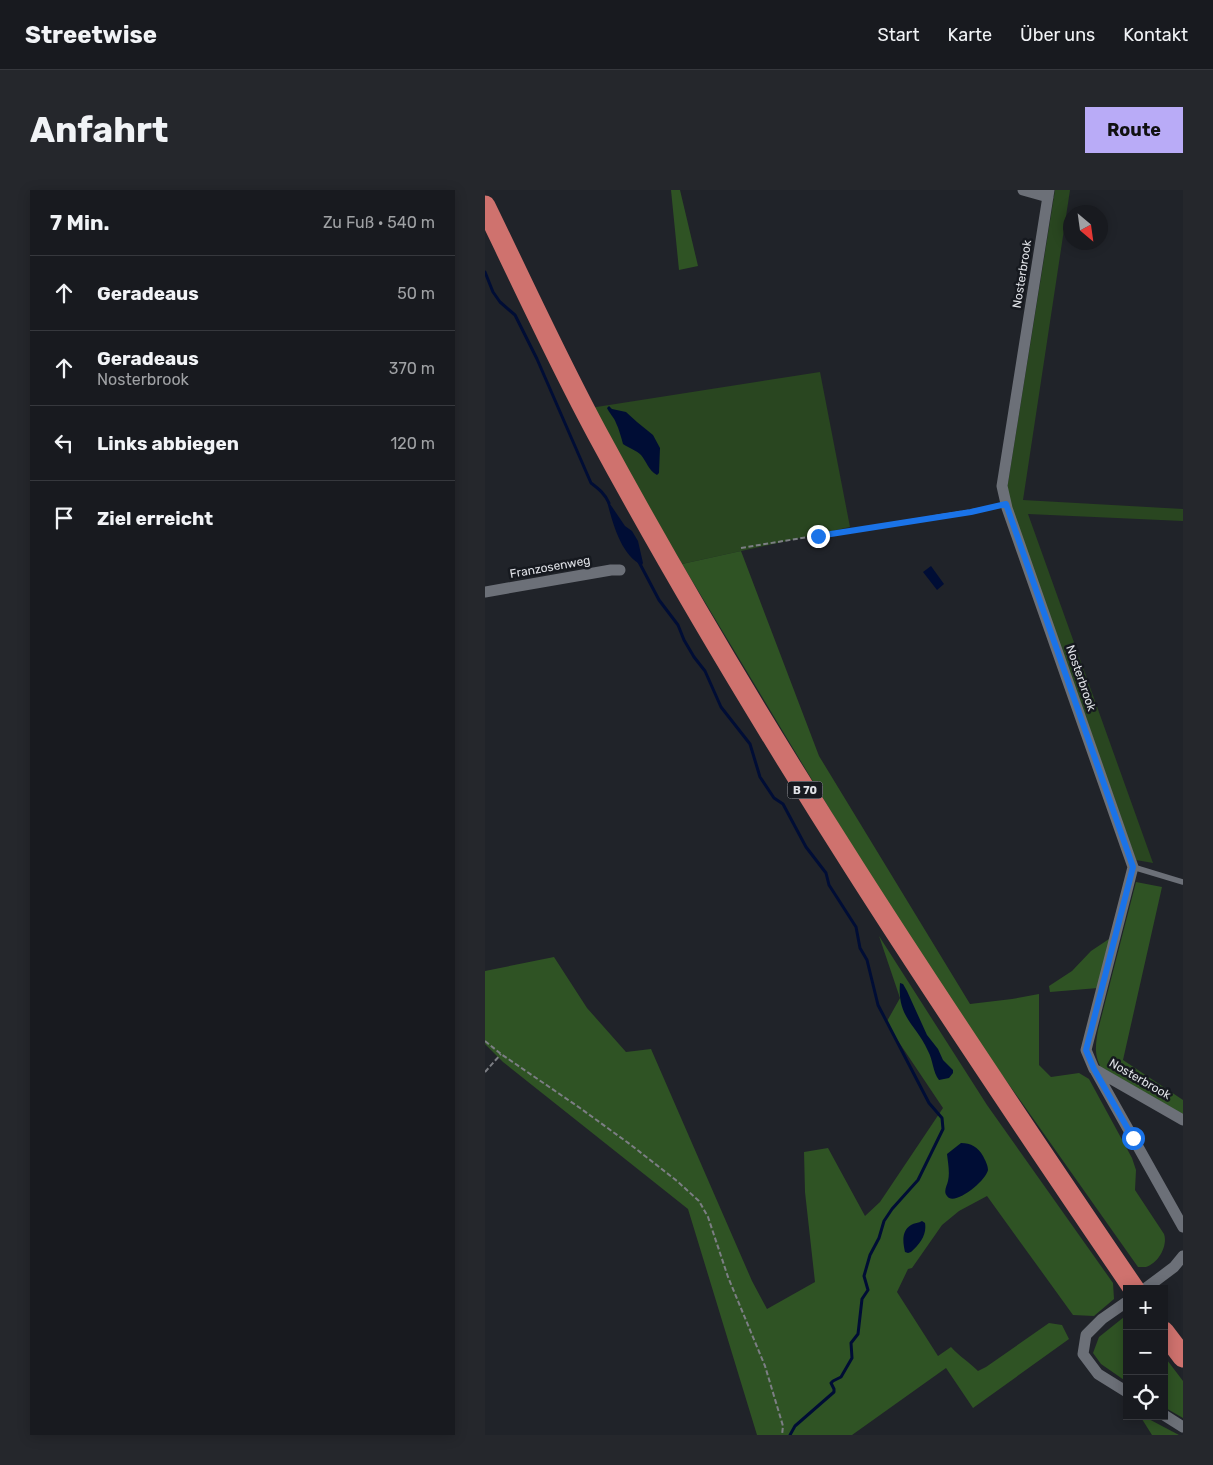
<!DOCTYPE html>
<html lang="de">
<meta charset="utf-8">
<style>
body{margin:0;font-family:Rubik,sans-serif;background:#25272c;color:#f1f3f6}
.controls{position:absolute;right:15px;bottom:15px;display:grid;overflow:hidden;border-radius:0px;box-shadow:0 2px 12px #0003}
.controls button{width:45px;height:45px;display:grid;place-items:center;padding:0;border:0;border-bottom:1px solid #36383d;background:#181a1f;color:#f1f3f6;font:25px sans-serif}
.compass{position:absolute;left:578px;top:15px;width:45px;height:45px;border-radius:50%;background:#181a1f;box-shadow:0 2px 12px #0003;rotate:151deg}
.stop{position:absolute;width:15px;height:15px;margin:-11px;border:4px solid #1a73e8;border-radius:50%;background:#fff}
.stop.end{background:#1a73e8;border-color:#fff;box-shadow:0 1px 5px #0008}
.list{margin:0;padding:0;list-style:none}
h2{display:flex;justify-content:space-between;align-items:center;height:65px;margin:0;padding:0 20px;font-size:21px}
h2 small{font-size:16px;font-weight:400;color:#9fa1a4}
.list li{display:grid;grid-template-columns:32px 1fr auto;gap:15px;align-items:center;box-sizing:border-box;height:75px;padding:0 20px;border-top:1px solid #36383d}
.list b{display:block;font-size:19px;white-space:nowrap}
.list p{margin:0;font-size:16px;white-space:nowrap;color:#9fa1a4}
.list em{font-size:16px;font-style:normal;color:#9fa1a4}
.icon{flex:none;width:28px;height:28px;fill:none;stroke:currentColor;stroke-width:2;stroke-linecap:round;stroke-linejoin:round}
.map{position:relative;flex:none;width:698px;height:1245px;overflow:hidden;border-radius:0px}
header{display:flex;align-items:center;gap:30px;box-sizing:border-box;height:70px;padding:0 25px;background:#181a1f;border-bottom:1px solid #36383d}
header strong{font-size:24px}
nav{display:flex;gap:28px;margin-inline-start:auto;font-size:18px}
.intro{display:flex;align-items:center;justify-content:space-between;box-sizing:border-box;height:120px;padding:0 30px}
h1{margin:0;font-size:35px}
.button{padding:12px 22px;border-radius:0px;background:#b9abf7;color:#111;font-size:18px;font-weight:700}
main{display:flex;gap:30px;padding:0 30px}
aside{flex:1;background:#181a1f;border-radius:0px;box-shadow:0 2px 12px #0003}
.map>svg:first-child{display:block}
.green{fill:#294620}
.forest{fill:#2f5324}
.water{fill:#000d35}
.lines{fill:none;stroke-linecap:round;stroke-linejoin:round}
.stream{stroke:#000d35;stroke-width:3}
.path{stroke:#7c7e84;stroke-width:2;stroke-dasharray:5 2.5;stroke-linecap:butt}
.lane{stroke:#6c7078;stroke-width:5.5}
.street{stroke:#6c7078;stroke-width:11}
.highway{stroke:#cf726e;stroke-width:21}
.route{stroke:#1a73e8;stroke-width:6}
.labels{text-anchor:middle;dominant-baseline:central;stroke-width:5;stroke-linejoin:round;paint-order:stroke}
.shield{fill:#16191f;stroke:#a3a5aa;stroke-width:1}
.shield-label{font-size:11px;font-weight:bold;fill:#dfe1e6}
.street-label{font-size:12px;fill:#dfe1e6;stroke:#16191f}
</style>
<header>
<strong>Streetwise</strong>
<nav><a>Start</a><a>Karte</a><a>Über uns</a><a>Kontakt</a></nav>
</header>
<div class="intro"><h1>Anfahrt</h1><a class="button">Route</a></div>
<main>
<aside>
<h2>7 Min.<small>Zu Fuß · 540 m</small></h2>
<ul class="list">
<li><svg class="icon" aria-label="ahead" viewBox="0 0 24 24"><path d="M12 20V5M6 11l6-6 6 6"/></svg><div><b>Geradeaus</b></div><em>50 m</em></li>
<li><svg class="icon" aria-label="ahead" viewBox="0 0 24 24"><path d="M12 20V5M6 11l6-6 6 6"/></svg><div><b>Geradeaus</b><p>Nosterbrook</p></div><em>370 m</em></li>
<li><svg class="icon" aria-label="left" viewBox="0 0 24 24"><path d="M17 20v-9H6M10 6l-5 5 5 5"/></svg><div><b>Links abbiegen</b></div><em>120 m</em></li>
<li><svg class="icon" aria-label="arrive" viewBox="0 0 24 24"><path d="M6 21V4h12l-3 4 3 4H6"/></svg><div><b>Ziel erreicht</b></div></li>
</ul>
</aside>
<div class="map">
<svg width="698" height="1245" viewBox="0 0 698 1245">
<rect width="100%" height="100%" fill="#202329"/>
<path class="green" d="M570,0H585L538,310L698,319V331L543,324L668,673L651,670L527,318L522,299Z
M335,182L365,337L197,374L105,218Z"/>
<path class="forest" d="M186,0H195L213,76L194,80Z
M256,361L334,566L485,814L527,809L554,804V875L566,887L594,883L604,889L647,968L651,980L650,1000L679,1044C683,1055 674,1073 661,1077C661,1077 654,1077 653,1077L540,917L467,815L391,696L197,374Z
M651,692L677,697L638,870L698,910V924L619,883C609,867 610,858 613,840Z
M394,746L502,915L628,1093L629,1109L609,1126L588,1125L502,1006L474,1021L457,1035L427,1078L423,1079L412,1102L453,1166L466,1157C474,1166 484,1172 493,1181L501,1177L564,1133L577,1135L584,1149L488,1218L461,1178L367,1245H272L203,1019L18,872L0,854V781L69,767L102,818L141,862L166,859L267,1091L282,1119L330,1092L320,1002L319,962L343,958L380,1026L395,1012L458,918L401,833L415,808Z
M627,747L613,798L565,802L564,796L587,781L606,761Z
M639,1127H642V1192L616,1174L608,1163L614,1147Z
M679,1166L698,1191V1228L679,1217Z
M655,1226H658L694,1245H667Z"/>
<path class="water" d="M124,216L127,219L141,222L152,232L168,245L175,258L174,283L172,285C163,280 162,272 156,265C151,260 144,258 138,254C136,247 134,239 131,233C129,227 124,223 122,218Z
M121,308L140,336L147,341L153,351L158,373L157,375C135,365 127,330 121,308Z
M446,376L459,394L452,400L438,382Z
M415,793L418,794L422,801L442,845L453,859L458,870L468,880V883L464,888L454,890C448,883 448,870 443,861C431,834 412,828 415,793Z
M476,953C486,953 493,957 498,966C500,970 503,975 503,980C501,991 469,1017 462,1006C458,1001 462,996 463,991C465,983 463,973 462,964Z
M437,1031L440,1033C442,1045 435,1054 426,1062L423,1063L420,1062C418,1053 416,1041 426,1035C429,1033 434,1033 437,1031Z"/>
<g class="lines">
<path class="stream" d="M0,82L8,102L15,112L30,125L52,169L106,293C114,299 120,304 124,313
M154,372L174,410L193,435L199,450L209,467L220,481L236,517L265,554L275,587L289,608L298,614L321,657L341,683L344,695L371,737L375,758L382,770L393,815L444,913L457,928L458,939L433,990L407,1019L399,1031L394,1048L385,1065L379,1086L383,1100L377,1109L373,1144L366,1153L367,1168L356,1187L348,1191L346,1193L349,1199V1202L310,1236L305,1245"/>
<path class="path" d="M256,358L511,316
M0,851L16,864L95,918L146,955L192,991L214,1011L223,1027L243,1087L280,1176L298,1236L297,1245
M0,882L16,864"/>
<path class="lane" d="M648,677L698,692"/>
<path class="street" d="M538,0L563,7
M564,0L517,296L522,318L648,677L601,860L609,879L698,930
M0,402L126,380H135
M610,880L698,1037
M661,1098L689,1077L698,1066
M640,1113L617,1129L601,1145L598,1164L613,1184L642,1202
M679,1225L698,1237"/>
<path class="highway" d="M0,16C37,92 72,169 112,243C273,541 459,820 649,1099
M679,1142L698,1167"/>
</g>
<g class="lines">
<path class="route" d="M333,346L486,322L521,314L648,677L601,860L609,879L648,948"/>
</g>
<g class="labels">
<rect class="shield" x="302.5" y="591.5" width="35" height="17" rx="4"/>
<g class="shield-label">
<text x="320" y="600">B 70</text>
</g>
<g class="street-label">
<text transform="translate(537 84) rotate(-81)">Nosterbrook</text>
<text transform="translate(65 377) rotate(-10)">Franzosenweg</text>
<text transform="translate(596 488) rotate(71)">Nosterbrook</text>
<text transform="translate(655 889) rotate(30)">Nosterbrook</text>
</g>
</g>
</svg>
<div class="controls">
<button>+</button>
<button>−</button>
<button><svg class="icon" aria-label="locate" viewBox="0 0 24 24"><circle cx="12" cy="12" r="6"/><path d="M12 2v4M12 18v4M2 12h4M18 12h4"/></svg></button>
</div>
<svg class="compass" viewBox="-18 -18 36 36"><path d="M0-13l5 13h-10z" fill="#e53935"/><path d="M0 13l5-13h-10z" fill="#9fa1a4"/></svg>
<div class="stop" style="left:648px;top:948px"></div>
<div class="stop end" style="left:333px;top:346px"></div>
</div>
</main>
